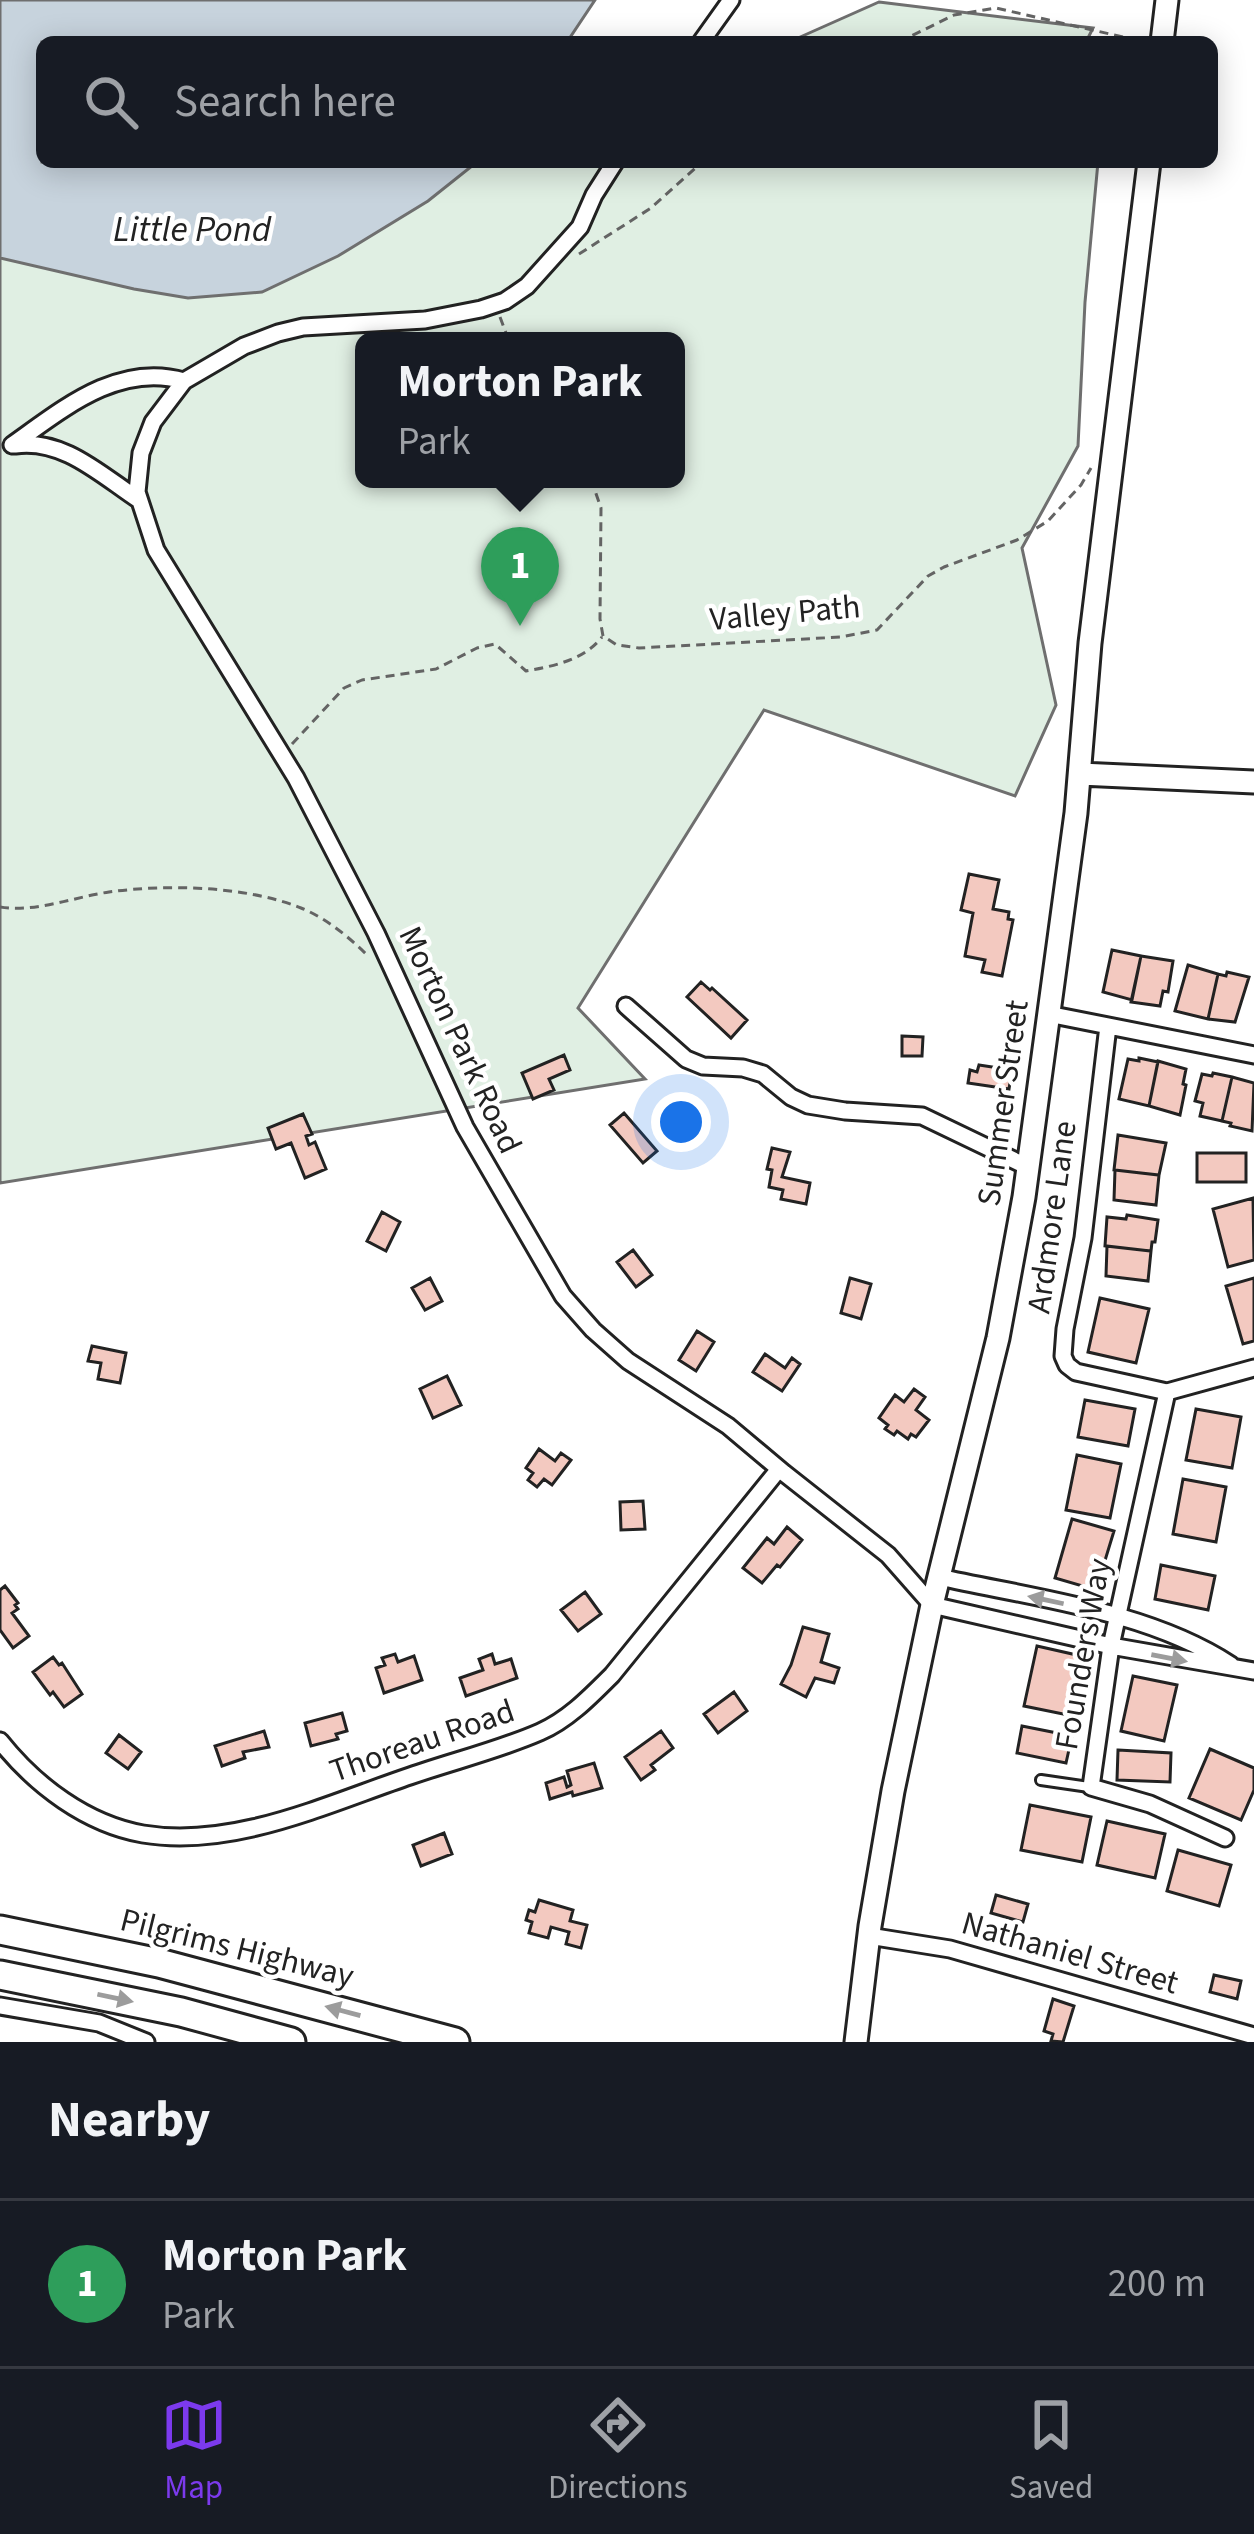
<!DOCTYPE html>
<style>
body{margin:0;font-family:"Source Sans 3",sans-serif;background:#242831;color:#f1f3f6}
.you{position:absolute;left:681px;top:1122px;width:42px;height:42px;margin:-30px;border:9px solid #fff;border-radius:50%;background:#1a73e8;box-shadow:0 0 0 18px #1a73e833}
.badge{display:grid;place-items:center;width:78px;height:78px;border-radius:50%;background:#7c3aed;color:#fff;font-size:39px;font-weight:700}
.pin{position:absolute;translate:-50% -99px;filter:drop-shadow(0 3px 6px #0008)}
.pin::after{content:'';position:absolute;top:63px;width:42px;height:36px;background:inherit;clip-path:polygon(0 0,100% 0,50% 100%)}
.popup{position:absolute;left:355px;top:332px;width:330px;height:156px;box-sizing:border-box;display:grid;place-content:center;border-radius:18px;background:#171b24;filter:drop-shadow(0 3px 9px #0005);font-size:39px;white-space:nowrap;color:#9ea1a6}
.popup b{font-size:45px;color:#f1f3f6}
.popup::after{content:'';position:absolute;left:50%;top:100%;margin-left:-24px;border:24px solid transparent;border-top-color:#171b24}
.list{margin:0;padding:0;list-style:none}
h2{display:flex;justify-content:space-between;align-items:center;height:156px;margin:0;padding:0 48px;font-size:51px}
h2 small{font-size:39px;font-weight:400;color:#9ea1a6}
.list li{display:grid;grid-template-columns:78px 1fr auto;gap:36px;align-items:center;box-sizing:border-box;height:168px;padding:0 48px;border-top:3px solid #363941}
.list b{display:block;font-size:45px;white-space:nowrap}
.list p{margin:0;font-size:39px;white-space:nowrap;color:#9ea1a6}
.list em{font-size:39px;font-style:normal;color:#9ea1a6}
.icon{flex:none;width:66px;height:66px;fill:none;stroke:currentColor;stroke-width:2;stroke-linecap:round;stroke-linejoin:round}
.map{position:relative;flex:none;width:1254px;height:2042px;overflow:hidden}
.search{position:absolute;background:#171b24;box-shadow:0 6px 30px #0003;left:36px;right:36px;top:36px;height:132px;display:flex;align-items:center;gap:30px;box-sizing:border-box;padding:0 42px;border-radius:18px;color:#9ea1a6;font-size:45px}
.sheet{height:324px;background:#171b24}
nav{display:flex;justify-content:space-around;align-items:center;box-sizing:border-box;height:168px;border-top:3px solid #363941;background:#171b24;font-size:33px;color:#9ea1a6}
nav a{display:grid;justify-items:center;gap:6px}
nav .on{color:#7c3aed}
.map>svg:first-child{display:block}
.green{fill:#e0efe3;stroke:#6f6f6f;stroke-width:3;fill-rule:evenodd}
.water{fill:#c7d3dd;stroke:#6f6f6f;stroke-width:3}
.building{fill:#f3c9c0;stroke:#222;stroke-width:3}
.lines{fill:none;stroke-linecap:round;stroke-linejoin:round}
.lane-casing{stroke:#222;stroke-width:14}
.street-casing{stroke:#222;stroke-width:21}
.secondary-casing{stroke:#222;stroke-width:27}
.highway-casing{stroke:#222;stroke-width:33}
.path{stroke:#646464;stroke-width:3;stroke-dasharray:9 6;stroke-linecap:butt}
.lane{stroke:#fff;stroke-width:8}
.street{stroke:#fff;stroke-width:15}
.secondary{stroke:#fff;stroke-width:21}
.highway{stroke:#fff;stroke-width:27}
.oneway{fill:#9c9c9c}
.labels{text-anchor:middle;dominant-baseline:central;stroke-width:9;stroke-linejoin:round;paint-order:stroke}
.street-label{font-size:33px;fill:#222;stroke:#fff}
.water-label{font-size:36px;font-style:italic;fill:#222;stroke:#fff}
</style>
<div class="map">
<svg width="1254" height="2042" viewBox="0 0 1254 2042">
<rect width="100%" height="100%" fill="#fff"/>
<path class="green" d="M0,0L42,42V162H1098L1085,302L1078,446L1022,548L1056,705L1015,796L764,710L578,1008L645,1079L0,1183ZM364,341H676V479H364Z
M879,2L1093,28L1086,42H789Z"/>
<path class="water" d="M0,0H595L567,42H42V162H477L428,201L338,256L262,292L188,298L134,289L0,258Z"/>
<path class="building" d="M969,874L999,880L993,909L1009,912L1008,919L1013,920L1002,976L982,972L985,960L965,956L973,913L961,910Z
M1112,950L1141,956L1132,1000L1103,992Z
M1141,956L1173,961L1168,992L1163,991L1160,1006L1131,1002Z
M1188,965L1218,974L1208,1019L1175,1011Z
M1227,972L1249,977L1235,1022L1208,1019L1218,974L1226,976Z
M701,982L710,990L712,988L747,1020L731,1038L687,997Z
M902,1036L923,1037L922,1056H902Z
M564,1055L570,1070L549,1079L554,1090L533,1099L522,1073Z
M1139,1058L1158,1062L1149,1106L1119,1099L1128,1059L1139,1061Z
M1158,1061L1186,1069L1183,1084L1186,1085L1180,1115L1149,1106Z
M979,1065L1012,1070L1009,1089L968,1083L970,1070L977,1072Z
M1213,1073L1232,1077L1222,1121L1200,1116L1203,1103L1195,1101L1202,1074L1212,1076Z
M1232,1077L1254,1083L1252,1131L1230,1126L1231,1123L1222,1121Z
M624,1113L657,1151L643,1163L610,1125Z
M303,1114L312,1134L306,1136L309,1145L315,1142L326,1169L305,1178L291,1143L276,1149L268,1128Z
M1118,1135L1166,1143L1159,1175L1114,1170Z
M772,1148L790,1152L782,1177L810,1183L806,1204L781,1199L783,1190L769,1187L772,1170L767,1169Z
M1197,1153H1246V1182H1197Z
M1115,1170L1159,1175L1156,1205L1114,1200Z
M1253,1198L1254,1260L1228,1267L1213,1209Z
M382,1212L400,1222L386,1251L367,1241Z
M1127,1215L1158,1220L1155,1242H1152L1151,1251L1105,1246L1107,1217L1126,1219Z
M1107,1246L1151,1251L1148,1281L1106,1276Z
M633,1250L652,1275L636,1287L617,1262Z
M430,1278L442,1301L425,1310L412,1288Z
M850,1278L871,1284L861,1319L841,1313Z
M1254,1278V1341L1243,1344L1226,1286Z
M1100,1298L1149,1309L1136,1363L1088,1352Z
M697,1331L714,1342L696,1371L679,1360Z
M92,1346L126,1353L120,1383L98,1379L101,1363L88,1361Z
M765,1354L785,1368L792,1358L800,1364L782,1391L753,1372Z
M447,1376L461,1405L433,1418L420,1389Z
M914,1389L925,1397L916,1410L929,1420L916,1437L911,1434L908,1439L897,1431L894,1435L885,1429L888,1425L879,1418L895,1395L904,1402Z
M1085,1400L1135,1409L1128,1446L1078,1437Z
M1196,1409L1241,1417L1232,1468L1186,1460Z
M539,1449L555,1461L561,1453L571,1460L552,1485L544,1479L537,1487L528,1480L533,1473L526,1468Z
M1077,1455L1121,1464L1110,1518L1066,1510Z
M1183,1479L1226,1487L1216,1542L1173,1534Z
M643,1501L645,1529L621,1530L620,1502Z
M1072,1519L1114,1531L1096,1590L1055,1578Z
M787,1527L802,1540L780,1567L777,1565L762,1583L743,1568L767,1538L774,1544Z
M1161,1565L1215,1576L1208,1610L1155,1599Z
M5,1586L18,1603L15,1605L18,1609L12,1613L29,1636L13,1648L0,1630V1590Z
M585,1592L601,1614L578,1631L561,1610Z
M803,1627L829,1634L821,1662L839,1668L834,1683L815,1678L806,1697L781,1684L791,1665Z
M1037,1646L1081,1656L1068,1715L1024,1706Z
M395,1654L398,1662L414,1656L422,1680L384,1693L376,1668L385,1665L382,1658Z
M492,1654L495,1664L511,1659L517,1678L466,1696L460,1678L483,1670L479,1659Z
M53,1657L59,1665L62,1663L82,1694L64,1707L53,1692L50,1695L33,1672Z
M1133,1676L1177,1685L1164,1741L1121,1731Z
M734,1692L747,1711L718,1733L704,1714Z
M342,1713L347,1731L336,1734L338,1739L311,1746L305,1723Z
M1022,1726L1072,1736L1066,1763L1017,1753Z
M264,1731L269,1747L243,1752L245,1758L222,1766L215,1746Z
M661,1731L673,1748L651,1765L655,1770L641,1780L625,1757Z
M119,1735L141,1752L128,1769L106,1753Z
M1210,1749L1254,1768V1790L1241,1820L1189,1798Z
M1118,1750L1171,1753L1170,1782L1117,1780Z
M594,1763L602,1788L573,1796L572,1792L550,1799L546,1783L564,1777L567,1787L571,1785L567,1771Z
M1030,1805L1091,1817L1082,1862L1021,1850Z
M1107,1821L1165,1834L1155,1878L1097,1865Z
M444,1833L452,1854L421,1866L413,1845Z
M1178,1850L1231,1865L1219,1906L1167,1891Z
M996,1895L1028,1904L1023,1922L991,1913Z
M539,1900L573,1910L570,1921L587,1925L581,1948L566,1944L569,1932L551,1927L548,1938L529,1933L532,1922L526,1920L529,1910L535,1912Z
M1214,1975L1241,1981L1237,1999L1210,1992Z
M1053,1999L1074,2006L1063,2042L1051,2041L1053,2034L1044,2031Z"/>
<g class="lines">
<defs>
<path id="lane" d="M1041,1780L1089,1787"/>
<path id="street" d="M701,42L731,0
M184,381L153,422L141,453L137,492L156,550L296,778L376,933L465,1127L563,1296L593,1330L628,1361L728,1426L784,1473L888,1555L932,1605L1111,1646L1254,1671
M12,445C63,409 118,362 184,381L244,346L278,333L303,327L425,320L481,309L505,301L527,286L580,227L594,195L615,162
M15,445C63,438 101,475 139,500
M626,1006L686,1059L703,1066L743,1068L763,1074L791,1097L808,1105L845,1111L922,1116L1028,1167
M1048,1014L1254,1055
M1108,1026L1083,1238L1065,1329L1063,1356L1067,1365L1076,1372L1167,1392L1254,1368
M1167,1392L1111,1646L1091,1787L1150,1804L1225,1838
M939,1577C1034,1598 1149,1611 1231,1665
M0,1741C35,1785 86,1824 143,1834C233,1849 327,1804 410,1776C453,1761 499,1750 540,1732C568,1720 591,1696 612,1675L779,1469
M869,1936L950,1949L1254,2036
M0,2006L99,2023L146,2042"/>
<path id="secondary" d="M1162,42L1167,0
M1080,774L1254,782
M856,2042L870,1926L893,1791L932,1605L998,1338L1024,1197L1076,813L1090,643L1149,162"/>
<path id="highway" d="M0,1930L159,1963L455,2042
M0,1975L181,2012L291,2042"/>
</defs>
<use href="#lane" class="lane-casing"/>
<use href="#street" class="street-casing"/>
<use href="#secondary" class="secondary-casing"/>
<use href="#highway" class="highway-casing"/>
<path class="path" d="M899,42L954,15L996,8L1145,42
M579,254L651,208L702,162
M500,317L509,341
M591,479L601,508L600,619L603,636L617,645L639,648L841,637L877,630L928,576L944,567L1017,540L1048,521L1081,485L1091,468
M292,744L344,688L362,680L436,669L477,648L495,644L526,671C554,666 584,660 602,637
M0,907C35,913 74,897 109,892C167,884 247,886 301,908C326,918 349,937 368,956"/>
<use href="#lane" class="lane"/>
<use href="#street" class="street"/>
<use href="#secondary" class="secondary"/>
<use href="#highway" class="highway"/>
</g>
<defs><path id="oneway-solid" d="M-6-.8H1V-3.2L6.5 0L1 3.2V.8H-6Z" transform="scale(3)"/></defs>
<g class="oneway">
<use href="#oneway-solid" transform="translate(1046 1600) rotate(-168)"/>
<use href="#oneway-solid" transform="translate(1169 1658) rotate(11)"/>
<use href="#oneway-solid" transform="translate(115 1998) rotate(12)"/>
<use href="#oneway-solid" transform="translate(343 2011) rotate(-165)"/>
</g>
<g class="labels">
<g class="street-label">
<text transform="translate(785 613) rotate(-5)">Valley Path</text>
<text transform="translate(460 1040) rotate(65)">Morton Park Road</text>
<text transform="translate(1003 1103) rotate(-82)">Summer Street</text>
<text transform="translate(1052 1217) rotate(-82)">Ardmore Lane</text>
<text transform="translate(1083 1654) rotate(-80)">Founders Way</text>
<text transform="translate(422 1741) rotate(-19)">Thoreau Road</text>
<text transform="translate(237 1948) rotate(14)">Pilgrims Highway</text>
<text transform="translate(1070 1953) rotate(16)">Nathaniel Street</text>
</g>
<g class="water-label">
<text x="192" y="229">Little Pond</text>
</g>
</g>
</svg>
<div class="you"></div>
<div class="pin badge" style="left:520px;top:626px;background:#2e9e5b">1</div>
<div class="popup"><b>Morton Park</b>Park</div>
<div class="search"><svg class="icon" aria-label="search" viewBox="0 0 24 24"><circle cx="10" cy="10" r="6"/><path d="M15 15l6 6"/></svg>Search here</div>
</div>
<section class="sheet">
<h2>Nearby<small></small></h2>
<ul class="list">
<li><span class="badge" style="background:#2e9e5b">1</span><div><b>Morton Park</b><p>Park</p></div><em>200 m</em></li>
</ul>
</section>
<nav>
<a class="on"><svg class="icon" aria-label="map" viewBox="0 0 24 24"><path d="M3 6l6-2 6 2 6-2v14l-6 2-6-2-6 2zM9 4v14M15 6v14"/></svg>Map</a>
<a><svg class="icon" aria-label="directions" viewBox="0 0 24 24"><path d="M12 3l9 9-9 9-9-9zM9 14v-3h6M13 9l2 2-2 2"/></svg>Directions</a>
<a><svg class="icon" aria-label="saved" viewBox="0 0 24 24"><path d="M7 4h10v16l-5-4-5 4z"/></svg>Saved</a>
</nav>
